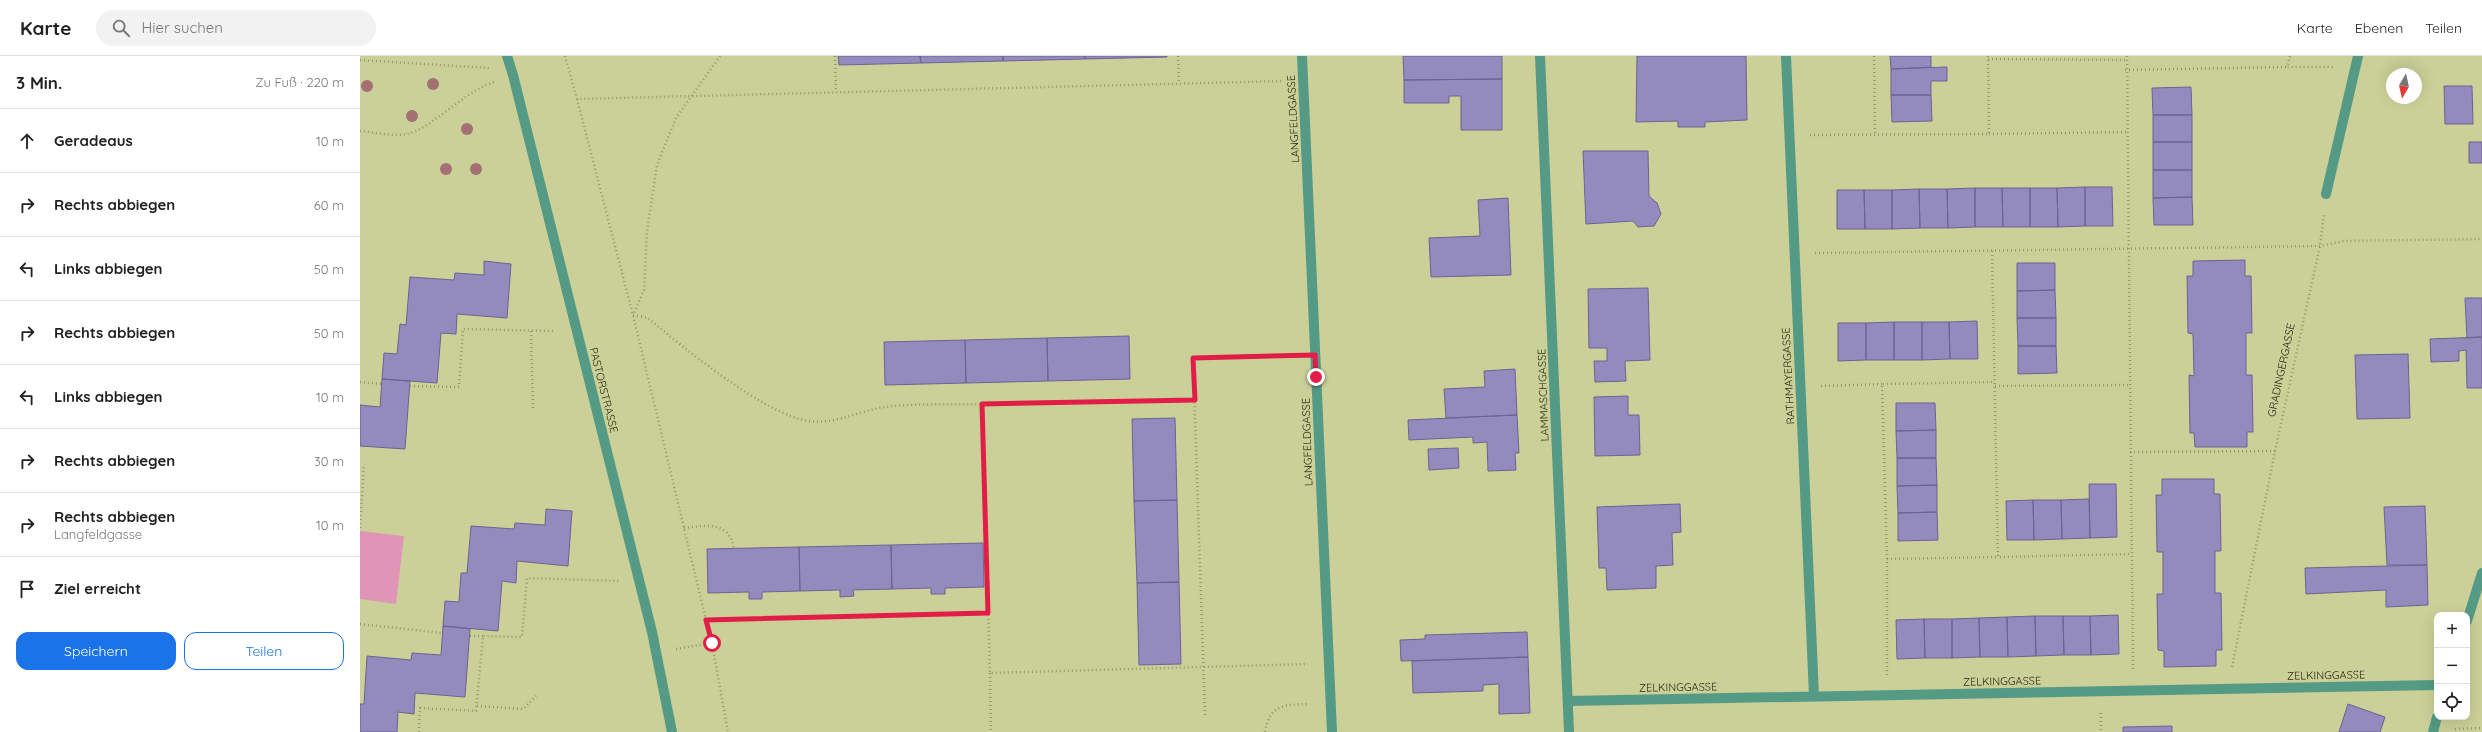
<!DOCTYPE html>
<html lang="de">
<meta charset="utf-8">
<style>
body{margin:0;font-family:Quicksand,sans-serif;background:#f2f2f2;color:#222}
.controls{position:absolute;right:12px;bottom:12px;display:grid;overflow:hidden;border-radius:8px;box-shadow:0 4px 16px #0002}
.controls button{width:36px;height:36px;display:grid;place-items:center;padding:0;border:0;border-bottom:1px solid #e0e0e0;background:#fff;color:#222;font:20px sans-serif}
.compass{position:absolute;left:2026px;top:12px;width:36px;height:36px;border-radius:50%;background:#fff;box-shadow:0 4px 16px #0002;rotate:189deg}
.stop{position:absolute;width:12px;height:12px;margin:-9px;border:3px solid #e11d48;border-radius:50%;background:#fff}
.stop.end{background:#e11d48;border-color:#fff;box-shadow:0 1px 4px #0008}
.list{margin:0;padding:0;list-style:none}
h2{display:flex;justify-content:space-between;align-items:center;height:52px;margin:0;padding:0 16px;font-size:17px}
h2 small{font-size:13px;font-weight:400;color:#767676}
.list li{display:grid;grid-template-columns:26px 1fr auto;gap:12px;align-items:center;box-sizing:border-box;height:64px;padding:0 16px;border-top:1px solid #e0e0e0}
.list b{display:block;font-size:15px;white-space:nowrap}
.list p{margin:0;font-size:13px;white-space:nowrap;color:#767676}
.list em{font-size:13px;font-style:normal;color:#767676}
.actions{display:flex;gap:8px;padding:12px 16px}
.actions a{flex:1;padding:9px 0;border:1px solid #1a73e8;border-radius:12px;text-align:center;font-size:14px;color:#1a73e8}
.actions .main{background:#1a73e8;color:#fff}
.icon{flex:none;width:22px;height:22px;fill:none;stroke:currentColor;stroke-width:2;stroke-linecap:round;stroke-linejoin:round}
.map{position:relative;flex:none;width:2122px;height:676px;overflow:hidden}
header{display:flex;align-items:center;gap:24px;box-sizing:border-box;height:56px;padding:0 20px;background:#fff;border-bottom:1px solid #e0e0e0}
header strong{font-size:19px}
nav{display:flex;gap:22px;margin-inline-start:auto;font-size:14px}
.search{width:280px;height:36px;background:#f2f2f2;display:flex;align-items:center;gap:10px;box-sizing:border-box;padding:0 14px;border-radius:22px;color:#767676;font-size:15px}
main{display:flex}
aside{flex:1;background:#fff}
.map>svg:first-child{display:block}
.green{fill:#e195b6}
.building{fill:#938bbd;stroke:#6c6393}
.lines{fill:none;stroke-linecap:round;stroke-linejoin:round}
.path{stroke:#95986c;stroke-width:2.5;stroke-dasharray:1 3;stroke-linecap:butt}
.minor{stroke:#559a85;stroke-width:10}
.tree{fill:#a37073}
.route{stroke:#e11d48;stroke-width:5}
.labels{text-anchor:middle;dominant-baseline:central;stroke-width:3;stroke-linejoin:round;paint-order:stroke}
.street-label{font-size:11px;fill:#292a14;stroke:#cbd098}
</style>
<header>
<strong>Karte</strong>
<div class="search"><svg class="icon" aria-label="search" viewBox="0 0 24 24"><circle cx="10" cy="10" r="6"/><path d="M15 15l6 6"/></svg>Hier suchen</div>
<nav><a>Karte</a><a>Ebenen</a><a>Teilen</a></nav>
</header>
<main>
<aside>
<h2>3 Min.<small>Zu Fuß · 220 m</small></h2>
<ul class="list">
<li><svg class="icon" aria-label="ahead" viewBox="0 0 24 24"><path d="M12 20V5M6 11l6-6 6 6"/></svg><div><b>Geradeaus</b></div><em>10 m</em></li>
<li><svg class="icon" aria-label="right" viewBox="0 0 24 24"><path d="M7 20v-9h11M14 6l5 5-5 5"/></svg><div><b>Rechts abbiegen</b></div><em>60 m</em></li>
<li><svg class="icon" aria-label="left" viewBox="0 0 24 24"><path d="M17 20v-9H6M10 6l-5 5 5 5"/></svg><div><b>Links abbiegen</b></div><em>50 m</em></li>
<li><svg class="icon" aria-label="right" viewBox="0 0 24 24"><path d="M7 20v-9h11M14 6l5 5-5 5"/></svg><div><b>Rechts abbiegen</b></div><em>50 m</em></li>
<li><svg class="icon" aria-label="left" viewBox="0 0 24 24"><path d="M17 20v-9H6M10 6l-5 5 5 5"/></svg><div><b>Links abbiegen</b></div><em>10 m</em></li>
<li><svg class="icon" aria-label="right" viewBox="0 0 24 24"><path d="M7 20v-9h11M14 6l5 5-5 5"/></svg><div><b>Rechts abbiegen</b></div><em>30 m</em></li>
<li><svg class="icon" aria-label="right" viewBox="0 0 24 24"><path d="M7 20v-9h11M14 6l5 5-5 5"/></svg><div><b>Rechts abbiegen</b><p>Langfeldgasse</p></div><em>10 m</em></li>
<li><svg class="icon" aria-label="arrive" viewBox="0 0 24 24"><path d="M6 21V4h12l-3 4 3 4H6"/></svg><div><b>Ziel erreicht</b></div></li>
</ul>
<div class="actions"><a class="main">Speichern</a><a>Teilen</a></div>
</aside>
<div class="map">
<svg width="2122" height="676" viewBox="0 0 2122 676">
<rect width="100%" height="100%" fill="#cbd098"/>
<path class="green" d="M0,475L44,480L36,548L0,543Z"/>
<path class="building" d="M478,0H560L561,7L479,9Z
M560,0H643V5L561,7Z
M643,0H725V3L643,5Z
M725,0H807V1L725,3Z
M1043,0H1142V23L1044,24Z
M1277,0H1386L1387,64L1345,66V71H1318V65L1276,66Z
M1530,0H1571V11L1531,13Z
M1587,11V25H1571V39H1531V13Z
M1142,23V74H1101V40H1089V47H1044V24Z
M2084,30H2112L2113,68H2085Z
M1831,31L1832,59H1793L1792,32Z
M1531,39H1571L1572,65L1532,66Z
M1793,59H1832V86H1793Z
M1793,86H1832V114H1793Z
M2109,86H2122V107H2109Z
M1223,95H1288L1289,140L1297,147L1301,158L1294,170L1278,171L1273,165L1226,168Z
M1793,114H1832V141L1793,142Z
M1725,131H1752L1753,170H1725Z
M1725,131V170L1698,171L1697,132Z
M1615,132V171L1588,172L1587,133Z
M1615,132H1642L1643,171H1615Z
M1642,132H1670V171H1643Z
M1670,132H1697L1698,171H1670Z
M1559,133L1560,172L1532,173V134Z
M1559,133H1587L1588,172H1560Z
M1477,134H1504L1505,173H1477Z
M1504,134H1532V173H1505Z
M1832,141L1833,169H1794L1793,142Z
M1148,142L1151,219L1071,221L1069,182L1120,180L1118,144Z
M1885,204V220H1891L1892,277H1886V319H1892L1893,376H1887V391H1835L1834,377H1830L1829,319L1834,320L1833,278L1828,277L1827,220H1833V205Z
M124,205L151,208L147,262L97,258L96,278L81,277L77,327L22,323L24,297L37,298L40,268L46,269L50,221L94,224L95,217L124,219Z
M1657,207H1695V234L1657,235Z
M1288,232L1290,304L1265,305L1266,325L1235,326L1234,305H1247V292H1229L1228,233Z
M1695,234L1696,262H1657V235Z
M2105,242H2122V281L2107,282Z
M1657,262H1696V290H1658Z
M1617,265L1618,303H1590L1589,266Z
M1534,266V304H1506V267Z
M1534,266H1562V304H1534Z
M1562,266H1589L1590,303L1562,304Z
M1478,267H1506V304L1478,305Z
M769,280L770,323L688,325L687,282Z
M2122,281V332H2107L2106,294L2099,295V305L2071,306L2070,283Z
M687,282L688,325L606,327L605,284Z
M605,284L606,327L525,329L524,286Z
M1658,290H1696L1697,317L1658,318Z
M2048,298L2050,362L1997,363L1995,299Z
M1155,313L1157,359L1086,362L1084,333L1125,331L1124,315Z
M22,323L50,325L45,393L0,390V349L20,351Z
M1268,340V359H1279L1280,399L1235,400L1234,341Z
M1536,347H1575L1576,374L1536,375Z
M1157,359L1159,397H1155L1156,414L1128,415L1127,386L1113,387V381L1049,384L1048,364Z
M815,362L817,444L774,445L772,363Z
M1576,374V402H1537L1536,375Z
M1098,392L1099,412L1069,414L1068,393Z
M1537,402H1576L1577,429L1537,430Z
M1802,423H1854V438H1860L1861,495H1855V537H1861L1862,594H1856V610L1804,611V595L1798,594L1797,538H1803V496H1797L1796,439H1802Z
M1729,428H1756L1757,481L1730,482Z
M1577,429V456L1538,457L1537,430Z
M1729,443L1730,482L1702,483L1701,444Z
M817,444L819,526L777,527L774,445Z
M1673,444L1674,484H1647L1646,445Z
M1673,444H1701L1702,483L1674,484Z
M1320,448L1321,476L1312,477L1313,509L1296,510V532L1247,534L1246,512H1239L1237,451Z
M2065,450L2067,509H2027L2024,451Z
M186,453L212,455L208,510L157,505L156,527L142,525L138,575L83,570L85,545L99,546L101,517H107L111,470L154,473L155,467L185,469Z
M1577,456L1578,484L1538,485V457Z
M623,487L624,531L585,532V538H571V532L532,533L531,489Z
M531,489L532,533L493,534L494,540L480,541V534L440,535L439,491Z
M439,491L440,535L402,536V543H389V536L348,537L347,493Z
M2067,509L2068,549L2026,551V534L1946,538L1945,512Z
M819,526L821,608L779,609L777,527Z
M1758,559L1759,598L1731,599L1730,560Z
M1675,560L1676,600L1648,601L1647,561Z
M1675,560H1703L1704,599L1676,600Z
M1703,560H1730L1731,599H1704Z
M1647,561L1648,601H1620L1619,562Z
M1619,562L1620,601L1592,602V563Z
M1564,563L1565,602L1537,603L1536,564Z
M1564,563H1592V602H1565Z
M83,570L110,573L105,641L55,637L54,658L38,656L37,676H0V648H4L7,600L51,604L52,597L81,599Z
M1167,576L1168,601L1041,605L1040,584L1065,583V579Z
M1168,601L1170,657L1139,658V628L1123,629V635L1053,637L1052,605Z
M1988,648L2025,661L2020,676H1979Z
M1812,670V676H1763V671Z"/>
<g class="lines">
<path class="path" d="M205,0L217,43L923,25
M360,0L316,62L297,109L287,175L284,234L273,259L288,262C324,292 404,358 448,365C474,369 499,355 525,351C556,347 590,349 622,348
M475,0L476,36
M818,0L819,27
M1514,0L1515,79
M1767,0L1773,614
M1930,0L1927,11H1973
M1628,3L1767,4
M0,4L129,12
M1765,14L1927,11
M217,43L273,259L346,564
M0,75C14,76 33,81 47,78C73,72 103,36 134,26
M1629,78L1766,76
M1450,79L1629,78L1628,0
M1632,195L1638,501L1771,498
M1455,197L1960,190L1984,185L2122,183
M171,275L173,353
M0,326L22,328
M50,330L99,331L103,273L195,275
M1461,330L1522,328
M1635,330L1769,329
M835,344L622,348L630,617L948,608
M1770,396L1915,395
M0,472L4,408
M324,472C346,469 370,465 374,493
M1527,503L1522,328L1635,326
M0,568L82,577
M110,580H123
M352,587L368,676
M316,593L352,587L346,564L628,557
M1872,611L1915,395L1960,190L1964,158
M630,617L631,676
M1527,619V503L1638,501
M117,650L163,653L176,640
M1741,657V676
M845,659L833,302L934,299
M2095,673L2122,672
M59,676L60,652L116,655L123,580L162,581L167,522L259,525
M905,676C910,647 926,649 950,648"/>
<path class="minor" d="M147,0L153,19L292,576L312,676
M942,0L972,676
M1180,0L1209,676
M1426,0L1454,640
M1966,138L1998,0
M2107,565L2122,517
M1208,645L2077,629
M2073,676L2077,661"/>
</g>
<g class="tree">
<circle cx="73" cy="28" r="6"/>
<circle cx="7" cy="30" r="6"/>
<circle cx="52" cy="60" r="6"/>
<circle cx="107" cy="73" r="6"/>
<circle cx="86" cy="113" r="6"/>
<circle cx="116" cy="113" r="6"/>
</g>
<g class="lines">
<path class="route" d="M352,587L346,564L628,557L622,348L835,344L833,302L955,299L956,321"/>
</g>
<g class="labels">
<g class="street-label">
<text transform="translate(933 63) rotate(-93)">LANGFELDGASSE</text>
<text transform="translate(1921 314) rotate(-78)">GRADINGERGASSE</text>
<text transform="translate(1428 320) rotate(-93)">RATHMAYERGASSE</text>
<text transform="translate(244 334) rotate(76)">PASTORSTRASSE</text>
<text transform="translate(1183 339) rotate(-92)">LAMMASCHGASSE</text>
<text transform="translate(947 386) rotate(-92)">LANGFELDGASSE</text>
<text transform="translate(1966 619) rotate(-1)">ZELKINGGASSE</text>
<text transform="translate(1642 625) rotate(-1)">ZELKINGGASSE</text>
<text transform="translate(1318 631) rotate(-1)">ZELKINGGASSE</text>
</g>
</g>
</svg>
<div class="controls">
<button>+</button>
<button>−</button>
<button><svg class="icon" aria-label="locate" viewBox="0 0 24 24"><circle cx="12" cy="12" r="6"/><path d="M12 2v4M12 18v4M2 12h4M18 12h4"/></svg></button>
</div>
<svg class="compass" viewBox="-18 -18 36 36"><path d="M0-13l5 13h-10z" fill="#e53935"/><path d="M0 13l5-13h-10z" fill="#767676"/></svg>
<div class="stop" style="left:352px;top:587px"></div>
<div class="stop end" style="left:956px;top:321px"></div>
</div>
</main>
